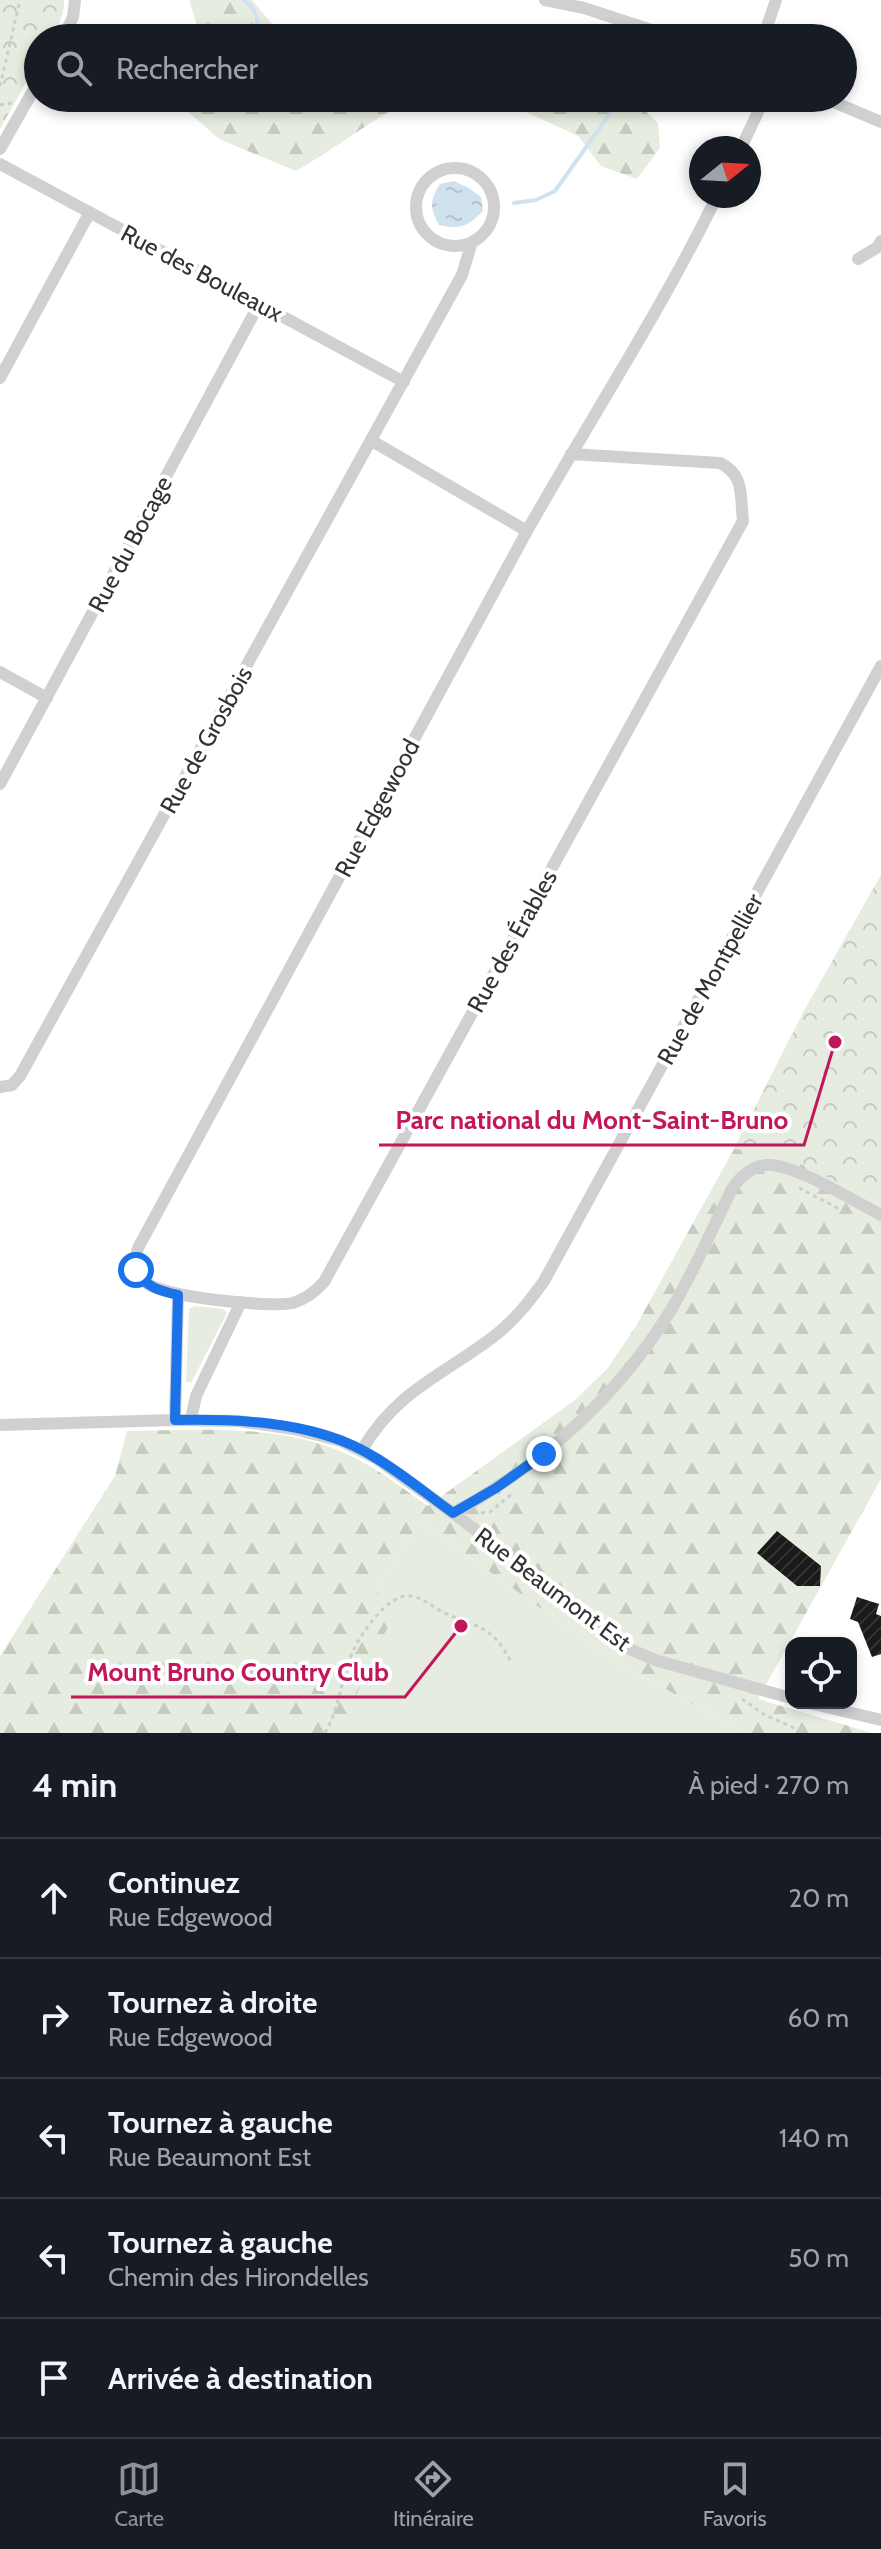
<!DOCTYPE html>
<html lang="fr">
<meta charset="utf-8">
<style>
body{margin:0;font-family:Cabin,sans-serif;background:#242831;color:#f1f3f6}
.controls{position:absolute;right:24px;bottom:24px;display:grid;overflow:hidden;border-radius:16px;box-shadow:0 4px 12px #0003}
.controls button{width:72px;height:72px;display:grid;place-items:center;padding:0;border:0;border-bottom:2px solid #363941;background:#171b24;color:#f1f3f6;font:40px sans-serif}
.compass{position:absolute;left:689px;top:136px;width:72px;height:72px;border-radius:50%;background:#171b24;box-shadow:0 4px 12px #0003;rotate:72deg}
.stop{position:absolute;width:24px;height:24px;margin:-18px;border:6px solid #1a73e8;border-radius:50%;background:#fff}
.stop.end{background:#1a73e8;border-color:#fff;box-shadow:0 2px 8px #0008}
.list{margin:0;padding:0;list-style:none}
h2{display:flex;justify-content:space-between;align-items:center;height:104px;margin:0;padding:0 32px;font-size:34px}
h2 small{font-size:26px;font-weight:400;color:#9ea1a6}
.list li{display:grid;grid-template-columns:52px 1fr auto;gap:24px;align-items:center;box-sizing:border-box;height:120px;padding:0 32px;border-top:2px solid #363941}
.list b{display:block;font-size:30px;white-space:nowrap}
.list p{margin:0;font-size:26px;white-space:nowrap;color:#9ea1a6}
.list em{font-size:26px;font-style:normal;color:#9ea1a6}
.icon{flex:none;width:44px;height:44px;fill:none;stroke:currentColor;stroke-width:2;stroke-linecap:round;stroke-linejoin:round}
.map{position:relative;flex:none;width:881px;height:1733px;overflow:hidden}
.search{position:absolute;background:#171b24;box-shadow:0 4px 12px #0003;left:24px;right:24px;top:24px;height:88px;display:flex;align-items:center;gap:20px;box-sizing:border-box;padding:0 28px;border-radius:44px;color:#9ea1a6;font-size:30px}
.sheet{height:704px;background:#171b24}
nav{display:flex;justify-content:space-around;align-items:center;box-sizing:border-box;height:112px;border-top:2px solid #363941;background:#171b24;font-size:22px;color:#9ea1a6}
nav a{display:grid;justify-items:center;gap:4px}
nav .on{color:#8c9099}
.map>svg:first-child{display:block}
.grass{fill:#e6ecdf}
.forest{fill:url(#forest-firs)}
.park{fill:url(#park-crowns)}
.water{fill:url(#water-ripples)}
.lines{fill:none;stroke-linecap:round;stroke-linejoin:round}
.stream{stroke:#cfe2ee;stroke-width:4}
.building{fill:url(#building-hatch)}
.path{stroke:#cdcdcd;stroke-width:3;stroke-dasharray:4 4;stroke-linecap:butt}
.minor{stroke:#d0d0d0;stroke-width:12}
.route{stroke:#1a73e8;stroke-width:10}
.labels{text-anchor:middle;dominant-baseline:central;stroke-width:8;stroke-linejoin:round;paint-order:stroke}
.street-label{font-size:24px;fill:#333;stroke:#fff}
.leader{fill:none;stroke:#c2185b;stroke-width:3}
.callout-dot{fill:#c2185b;stroke:#fff;stroke-width:3}
.callout-label{font-size:26px;text-anchor:middle;font-weight:bold;fill:#c2185b;stroke:#fff;stroke-width:8;stroke-linejoin:round;paint-order:stroke}
</style>
<div class="map">
<svg width="881" height="1733" viewBox="0 0 881 1733">
<defs>
<pattern id="forest-firs" width="22" height="20" patternUnits="userSpaceOnUse" patternTransform="scale(2)"><rect width="22" height="20" fill="#e6ecdf"/><path d="M5 1l3.5 6h-7zM16 11l3.5 6h-7z" fill="#c6cbc0"/></pattern>
<pattern id="park-crowns" width="20" height="18" patternUnits="userSpaceOnUse" patternTransform="scale(2)"><rect width="20" height="18" fill="#e6ecdf"/><path d="M2 6a3 3 0 1 1 6 0M12 15a3 3 0 1 1 6 0" fill="none" stroke="#c6cbc0"/></pattern>
<pattern id="water-ripples" width="26" height="14" patternUnits="userSpaceOnUse" patternTransform="scale(2)"><rect width="26" height="14" fill="#cfe2ee"/><path d="M2 4q2-2 4 0t4 0M15 11q2-2 4 0t4 0" fill="none" stroke="#b2c2cd"/></pattern>
<pattern id="building-hatch" width="6" height="6" patternUnits="userSpaceOnUse" patternTransform="scale(2)"><rect width="6" height="6" fill="#1a1a1a"/><path d="M-1 1l2-2M0 6l6-6M5 7l2-2" fill="none" stroke="#333"/></pattern>
</defs>
<rect width="100%" height="100%" fill="#fff"/>
<path class="grass" d="M195,1306L223,1309L227,1313L191,1383L186,1382L189,1309Z
M420,1522L613,1660L745,1733H300L376,1591Z"/>
<path class="forest" d="M189,0H252L284,38H201Z
M189,98H415C373,118 336,148 296,171L219,139L187,111Z
M496,98H628L634,100L658,123L660,148L637,179L601,166L578,136Z
M881,875V1479L758,1699L872,1733H745L613,1660L420,1522L376,1591L400,1611L372,1651L343,1733H0V1656L115,1476L127,1431C200,1430 283,1423 351,1456C379,1469 403,1489 428,1506L575,1400L607,1369L636,1326L734,1149L803,1013Z"/>
<path class="park" d="M0,0H64C65,14 58,26 51,38H38V61L0,129Z
M881,875V1204L787,1157L766,1152L734,1149L803,1013Z"/>
<path class="water" d="M454,181L469,188L481,197L483,211C468,226 461,230 439,225C430,208 429,201 440,184Z"/>
<g class="lines">
<path class="stream" d="M244,0C259,12 258,20 258,38
M543,98L554,101L582,99L614,108L619,98
M514,203L536,200L555,191L614,108"/>
</g>
<path class="building" d="M777,1531L821,1566L820,1586H797L757,1553Z
M857,1597L879,1604L876,1614L881,1616V1654L872,1657L858,1622L850,1619Z"/>
<g class="lines">
<path class="path" d="M0,86L20,0
M0,105L12,103
M799,1188L849,1214
M481,1513L490,1512L514,1492
M742,1699L765,1715L806,1733
M325,1733C340,1707 341,1678 353,1651C361,1633 388,1595 408,1596C423,1596 434,1609 447,1614C479,1628 492,1626 510,1660"/>
<path class="minor" d="M545,0L584,8L676,38
M63,38L73,17L75,0
M763,38L776,0
M824,98L881,122
M741,148L758,112L759,98
M0,149L38,82
M0,164L404,382
M416 207a39 39 0 1 1 78 0a39 39 0 1 1-78 0Z
M858,259L878,247L881,241
M0,378L90,212
M372,441L527,531
M571,454L720,463C745,475 740,496 743,521L324,1282C315,1292 306,1299 293,1303C271,1308 161,1297 145,1282C134,1273 134,1260 138,1248L527,531C590,419 661,311 717,196
M0,672L47,698
M0,784L259,304
M0,1087L12,1085L20,1076L462,275L472,242
M191,1419L196,1396L241,1302
M175,1420L178,1295
M0,1425L175,1420L238,1421L294,1429L341,1441L377,1459L453,1513L530,1571L605,1633L625,1647L655,1660L791,1698
M362,1450C396,1391 443,1375 493,1337C514,1321 529,1302 544,1281L881,666
M453,1513C542,1465 618,1396 671,1310C694,1271 712,1229 732,1189C740,1177 752,1166 767,1165C794,1163 855,1202 881,1215
M809,1703L881,1720"/>
</g>
<g class="lines">
<path class="route" d="M136,1270C145,1287 160,1291 178,1295L175,1420C236,1419 307,1421 362,1450C394,1467 424,1492 453,1513L496,1488L544,1454"/>
</g>
<g class="labels">
<g class="street-label">
<text transform="translate(202 273) rotate(28)">Rue des Bouleaux</text>
<text transform="translate(130 544) rotate(-62)">Rue du Bocage</text>
<text transform="translate(206 740) rotate(-61)">Rue de Grosbois</text>
<text transform="translate(377 808) rotate(-62)">Rue Edgewood</text>
<text transform="translate(512 941) rotate(-61)">Rue des Érables</text>
<text transform="translate(710 979) rotate(-61)">Rue de Montpellier</text>
<text transform="translate(553 1589) rotate(37)">Rue Beaumont Est</text>
</g>
</g>
<path class="leader" d="M835 1042L804 1145H379M461 1626L405 1697H71"/>
<g class="callout-dot">
<circle cx="835" cy="1042" r="8"/>
<circle cx="461" cy="1626" r="8"/>
</g>
<g class="callout-label">
<text x="592" y="1129">Parc national du Mont-Saint-Bruno</text>
<text x="238" y="1681">Mount Bruno Country Club</text>
</g>
</svg>
<div class="controls">
<button><svg class="icon" aria-label="locate" viewBox="0 0 24 24"><circle cx="12" cy="12" r="6"/><path d="M12 2v4M12 18v4M2 12h4M18 12h4"/></svg></button>
</div>
<svg class="compass" viewBox="-18 -18 36 36"><path d="M0-13l5 13h-10z" fill="#e53935"/><path d="M0 13l5-13h-10z" fill="#9ea1a6"/></svg>
<div class="stop" style="left:136px;top:1270px"></div>
<div class="stop end" style="left:544px;top:1454px"></div>
<div class="search"><svg class="icon" aria-label="search" viewBox="0 0 24 24"><circle cx="10" cy="10" r="6"/><path d="M15 15l6 6"/></svg>Rechercher</div>
</div>
<section class="sheet">
<h2>4 min<small>À pied · 270 m</small></h2>
<ul class="list">
<li><svg class="icon" aria-label="ahead" viewBox="0 0 24 24"><path d="M12 20V5M6 11l6-6 6 6"/></svg><div><b>Continuez</b><p>Rue Edgewood</p></div><em>20 m</em></li>
<li><svg class="icon" aria-label="right" viewBox="0 0 24 24"><path d="M7 20v-9h11M14 6l5 5-5 5"/></svg><div><b>Tournez à droite</b><p>Rue Edgewood</p></div><em>60 m</em></li>
<li><svg class="icon" aria-label="left" viewBox="0 0 24 24"><path d="M17 20v-9H6M10 6l-5 5 5 5"/></svg><div><b>Tournez à gauche</b><p>Rue Beaumont Est</p></div><em>140 m</em></li>
<li><svg class="icon" aria-label="left" viewBox="0 0 24 24"><path d="M17 20v-9H6M10 6l-5 5 5 5"/></svg><div><b>Tournez à gauche</b><p>Chemin des Hirondelles</p></div><em>50 m</em></li>
<li><svg class="icon" aria-label="arrive" viewBox="0 0 24 24"><path d="M6 21V4h12l-3 4 3 4H6"/></svg><div><b>Arrivée à destination</b></div></li>
</ul>
</section>
<nav>
<a class="on"><svg class="icon" aria-label="map" viewBox="0 0 24 24"><path d="M3 6l6-2 6 2 6-2v14l-6 2-6-2-6 2zM9 4v14M15 6v14"/></svg>Carte</a>
<a><svg class="icon" aria-label="directions" viewBox="0 0 24 24"><path d="M12 3l9 9-9 9-9-9zM9 14v-3h6M13 9l2 2-2 2"/></svg>Itinéraire</a>
<a><svg class="icon" aria-label="saved" viewBox="0 0 24 24"><path d="M7 4h10v16l-5-4-5 4z"/></svg>Favoris</a>
</nav>
